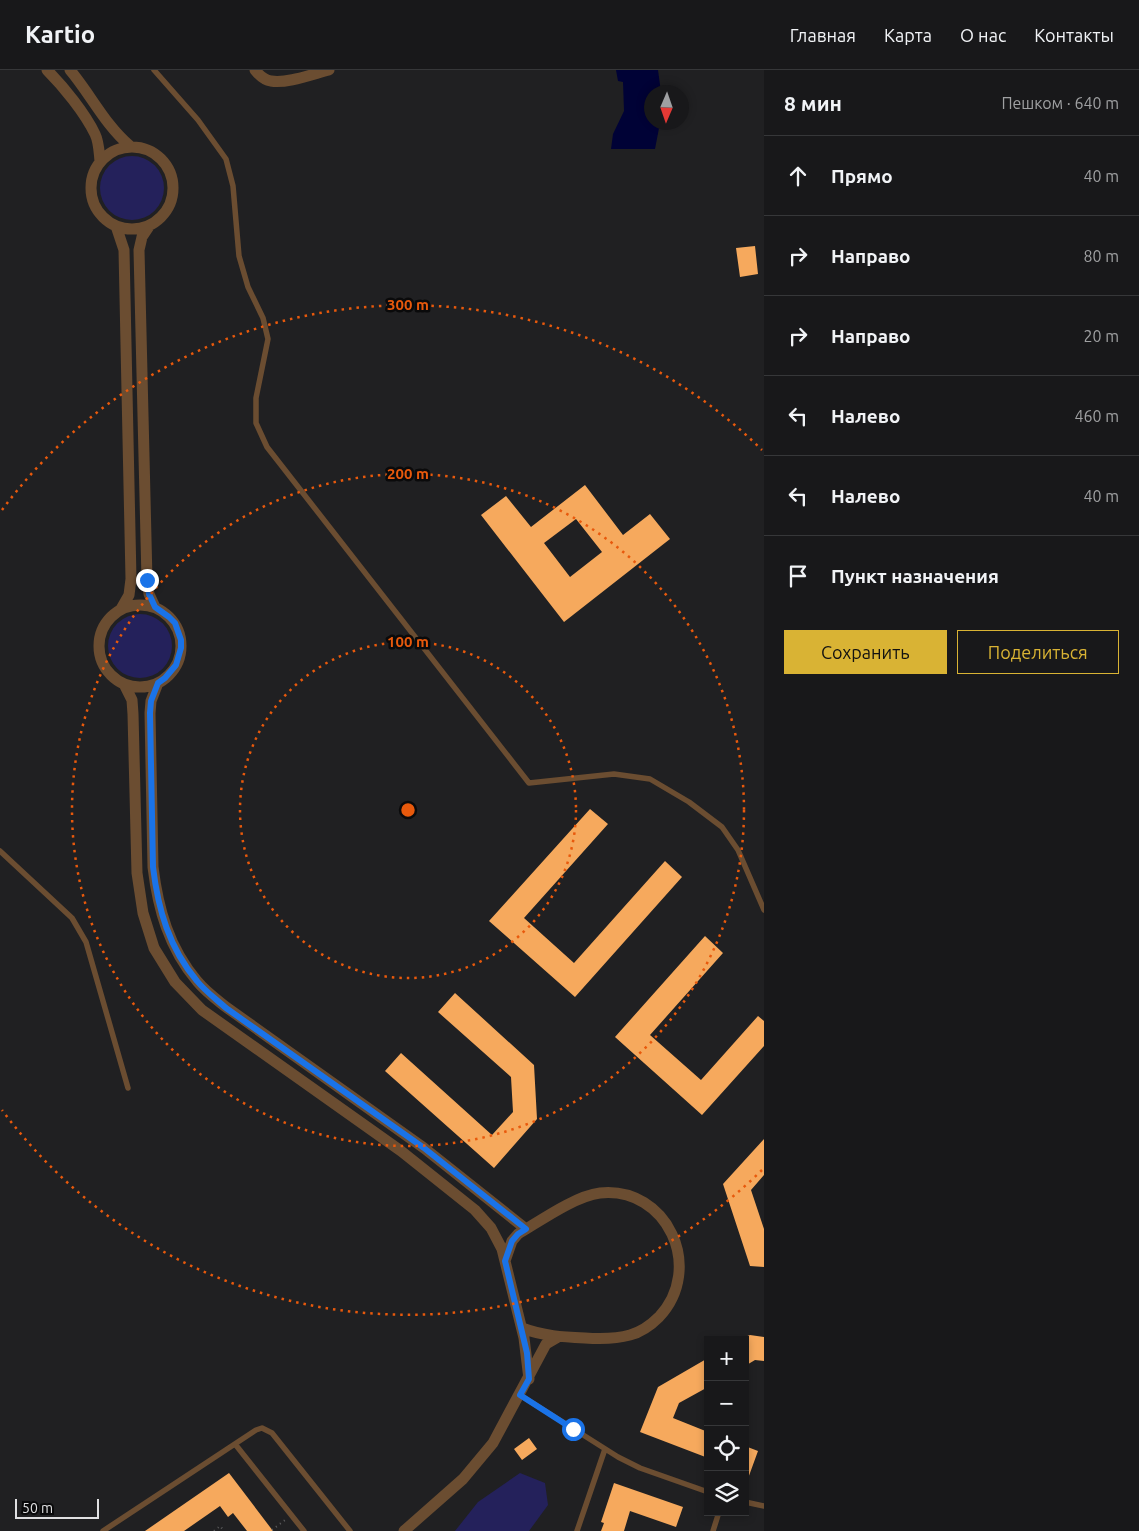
<!DOCTYPE html>
<html lang="ru">
<meta charset="utf-8">
<style>
body{margin:0;font-family:Ubuntu,sans-serif;background:#212123;color:#f1f3f6}
.controls{position:absolute;right:15px;bottom:15px;display:grid;overflow:hidden;border-radius:0px;box-shadow:0 2px 8px #0003}
.controls button{width:45px;height:45px;display:grid;place-items:center;padding:0;border:0;border-bottom:1px solid #363739;background:#18181a;color:#f1f3f6;font:25px sans-serif}
.compass{position:absolute;left:644px;top:15px;width:45px;height:45px;border-radius:50%;background:#18181a;box-shadow:0 2px 8px #0003;rotate:182deg}
.scale{position:absolute;left:15px;bottom:12px;width:84px;box-sizing:border-box;padding-left:5px;border:2px solid #e0e0e2;border-top:0;font-size:14px;line-height:18px;white-space:nowrap;color:#e0e0e2;-webkit-text-stroke:4px #0a0a0b;paint-order:stroke}
.stop{position:absolute;width:15px;height:15px;margin:-11px;border:4px solid #1a73e8;border-radius:50%;background:#fff}
.stop.end{background:#1a73e8;border-color:#fff;box-shadow:0 1px 5px #0008}
.list{margin:0;padding:0;list-style:none}
h2{display:flex;justify-content:space-between;align-items:center;height:65px;margin:0;padding:0 20px;font-size:21px}
h2 small{font-size:16px;font-weight:400;color:#9fa0a2}
.list li{display:grid;grid-template-columns:32px 1fr auto;gap:15px;align-items:center;box-sizing:border-box;height:80px;padding:0 20px;border-top:1px solid #363739}
.list b{display:block;font-size:19px;white-space:nowrap}
.list em{font-size:16px;font-style:normal;color:#9fa0a2}
.actions{display:flex;gap:10px;padding:15px 20px}
.actions a{flex:1;padding:11px 0;border:1px solid #d9b334;border-radius:0px;text-align:center;font-size:18px;color:#d9b334}
.actions .main{background:#d9b334;color:#111}
.icon{flex:none;width:28px;height:28px;fill:none;stroke:currentColor;stroke-width:2;stroke-linecap:round;stroke-linejoin:round}
.map{position:relative;flex:none;width:764px;height:1461px;overflow:hidden}
header{display:flex;align-items:center;gap:30px;box-sizing:border-box;height:70px;padding:0 25px;background:#18181a;border-bottom:1px solid #363739}
header strong{font-size:24px}
nav{display:flex;gap:28px;margin-inline-start:auto;font-size:18px}
main{display:flex}
aside{flex:1;background:#18181a}
.map>svg:first-child{display:block}
.green{fill:#24215b}
.water{fill:#000236}
.building{fill:#f6a95d;fill-rule:evenodd}
.lines{fill:none;stroke-linecap:round;stroke-linejoin:round}
.path{stroke:#5f5f61;stroke-width:2;stroke-dasharray:1 4;stroke-linecap:butt}
.lane{stroke:#6b4d31;stroke-width:5.5}
.street{stroke:#6b4d31;stroke-width:11}
.route{stroke:#1a73e8;stroke-width:6}
.ring{fill:none;stroke:#e8590c;stroke-width:2.5;stroke-dasharray:2.5 5}
.centre{fill:#e8590c;stroke:#0a0a0b;stroke-width:2.5}
.ring-label{font-size:15px;text-anchor:middle;font-weight:bold;fill:#e8590c;stroke:#0a0a0b;stroke-width:5;stroke-linejoin:round;paint-order:stroke}
</style>
<header>
<strong>Kartio</strong>
<nav><a>Главная</a><a>Карта</a><a>О нас</a><a>Контакты</a></nav>
</header>
<main>
<div class="map">
<svg width="764" height="1461" viewBox="0 0 764 1461">
<rect width="100%" height="100%" fill="#202022"/>
<path class="green" d="M100 118a32 32 0 1 1 64 0a32 32 0 1 1-64 0Z
M108 576a32 32 0 1 1 64 0a32 32 0 1 1-64 0Z
M520,1403L545,1413L548,1435L529,1461H455L478,1432Z"/>
<path class="water" d="M616,0H658L661,22H652V52L660,53L655,79H611L613,64L624,41L623,12L618,11Z"/>
<path class="building" d="M755,176L758,204L740,207L736,178Z
M585,415L623,465L650,444L670,469L564,552L481,445L506,426L531,457ZM576,449L602,482L570,507L544,473Z
M590,739L608,754L524,848L574,893L665,791L682,807L575,927L489,851Z
M705,866L723,883L650,965L701,1010L758,946L764,951V976L702,1045L615,967Z
M455,923L534,995L537,1049L494,1098L385,1001L401,983L492,1065L513,1042L511,1007L438,942Z
M764,1069V1105L751,1120L764,1159V1197L750,1196L723,1114Z
M750,1265L764,1267V1291L755,1290L745,1296V1267Z
M708,1288V1317L679,1333L673,1348L708,1362V1388L640,1362L658,1317Z
M529,1368L537,1379L522,1390L514,1379Z
M745,1376L758,1381L746,1414L745,1413Z
M229,1403L273,1461H247L233,1443L228,1447L220,1436L184,1461H145Z
M614,1413L683,1437L676,1457L630,1441L624,1461H601L604,1453L601,1452Z"/>
<g class="lines">
<path class="path" d="M272,1460L285,1450
M214,1461L220,1456L224,1461"/>
<path class="lane" d="M154,0L198,50L226,89L233,116L239,186L248,217L263,248L268,269L256,328V353L267,377L529,713L614,704L650,709L689,732L722,757L738,780L764,840
M0,781L72,848L86,872L128,1018
M520,1325L618,1387L640,1398L708,1422
M235,1374L304,1461
M745,1432L764,1436
M103,1461L256,1360L262,1358L272,1363L350,1461
M577,1461L605,1379
M713,1461L719,1442"/>
<path class="street" d="M47,0C63,16 85,43 95,64C99,72 99,82 100,91
M70,0C91,25 105,55 130,76
M255,0C259,5 264,10 271,11C286,14 313,4 329,0
M91 118a41 41 0 1 1 82 0a41 41 0 1 1-82 0Z
M150,155L142,167L139,180L147,510L149,524L155,537
M116,156L124,180L131,509L129,525L121,539
M99 576a41 41 0 1 1 82 0a41 41 0 1 1-82 0Z
M158,613L151,631L150,643L153,797C158,839 169,878 197,911C205,921 216,929 226,937L424,1078L526,1159
M124,614L132,630L133,644L137,803L143,843L154,878L175,912L202,940L401,1081L475,1140L491,1158L502,1179L524,1268L529,1309
M505,1191L512,1171L518,1164C540,1151 575,1126 600,1123C667,1116 705,1198 659,1247C651,1255 641,1262 630,1265C616,1269 600,1269 585,1268C563,1267 543,1266 522,1258
M404,1461L463,1409L493,1373L546,1274L558,1267"/>
</g>
<g class="lines">
<path class="route" d="M147,510L149,524L155,537L169,547L175,553L181,570V578L176,595L165,608L158,613L151,631L150,643L153,797C158,839 169,878 197,911C205,921 216,929 226,938L424,1078L526,1159L518,1164L512,1171L505,1191L527,1283L529,1309L520,1325L573,1359"/>
</g>
<g class="ring">
<circle cx="408" cy="740" r="168"/>
<circle cx="408" cy="740" r="336"/>
<path d="M762 1100A505 505 0 0 1 2 1040M2 440A505 505 0 0 1 762 380"/>
</g>
<circle cx="408" cy="740" r="8" class="centre"/>
<g class="ring-label">
<text x="408" y="240">300 m</text>
<text x="408" y="409">200 m</text>
<text x="408" y="577">100 m</text>
</g>
</svg>
<div class="controls">
<button>+</button>
<button>−</button>
<button><svg class="icon" aria-label="locate" viewBox="0 0 24 24"><circle cx="12" cy="12" r="6"/><path d="M12 2v4M12 18v4M2 12h4M18 12h4"/></svg></button>
<button><svg class="icon" aria-label="layers" viewBox="0 0 24 24"><path d="M12 4l9 5-9 5-9-5zM3 14l9 5 9-5"/></svg></button>
</div>
<svg class="compass" viewBox="-18 -18 36 36"><path d="M0-13l5 13h-10z" fill="#e53935"/><path d="M0 13l5-13h-10z" fill="#9fa0a2"/></svg>
<div class="scale">50 m</div>
<div class="stop" style="left:573px;top:1359px"></div>
<div class="stop end" style="left:147px;top:510px"></div>
</div>
<aside>
<h2>8 мин<small>Пешком · 640 m</small></h2>
<ul class="list">
<li><svg class="icon" aria-label="ahead" viewBox="0 0 24 24"><path d="M12 20V5M6 11l6-6 6 6"/></svg><div><b>Прямо</b></div><em>40 m</em></li>
<li><svg class="icon" aria-label="right" viewBox="0 0 24 24"><path d="M7 20v-9h11M14 6l5 5-5 5"/></svg><div><b>Направо</b></div><em>80 m</em></li>
<li><svg class="icon" aria-label="right" viewBox="0 0 24 24"><path d="M7 20v-9h11M14 6l5 5-5 5"/></svg><div><b>Направо</b></div><em>20 m</em></li>
<li><svg class="icon" aria-label="left" viewBox="0 0 24 24"><path d="M17 20v-9H6M10 6l-5 5 5 5"/></svg><div><b>Налево</b></div><em>460 m</em></li>
<li><svg class="icon" aria-label="left" viewBox="0 0 24 24"><path d="M17 20v-9H6M10 6l-5 5 5 5"/></svg><div><b>Налево</b></div><em>40 m</em></li>
<li><svg class="icon" aria-label="arrive" viewBox="0 0 24 24"><path d="M6 21V4h12l-3 4 3 4H6"/></svg><div><b>Пункт назначения</b></div></li>
</ul>
<div class="actions"><a class="main">Сохранить</a><a>Поделиться</a></div>
</aside>
</main>
